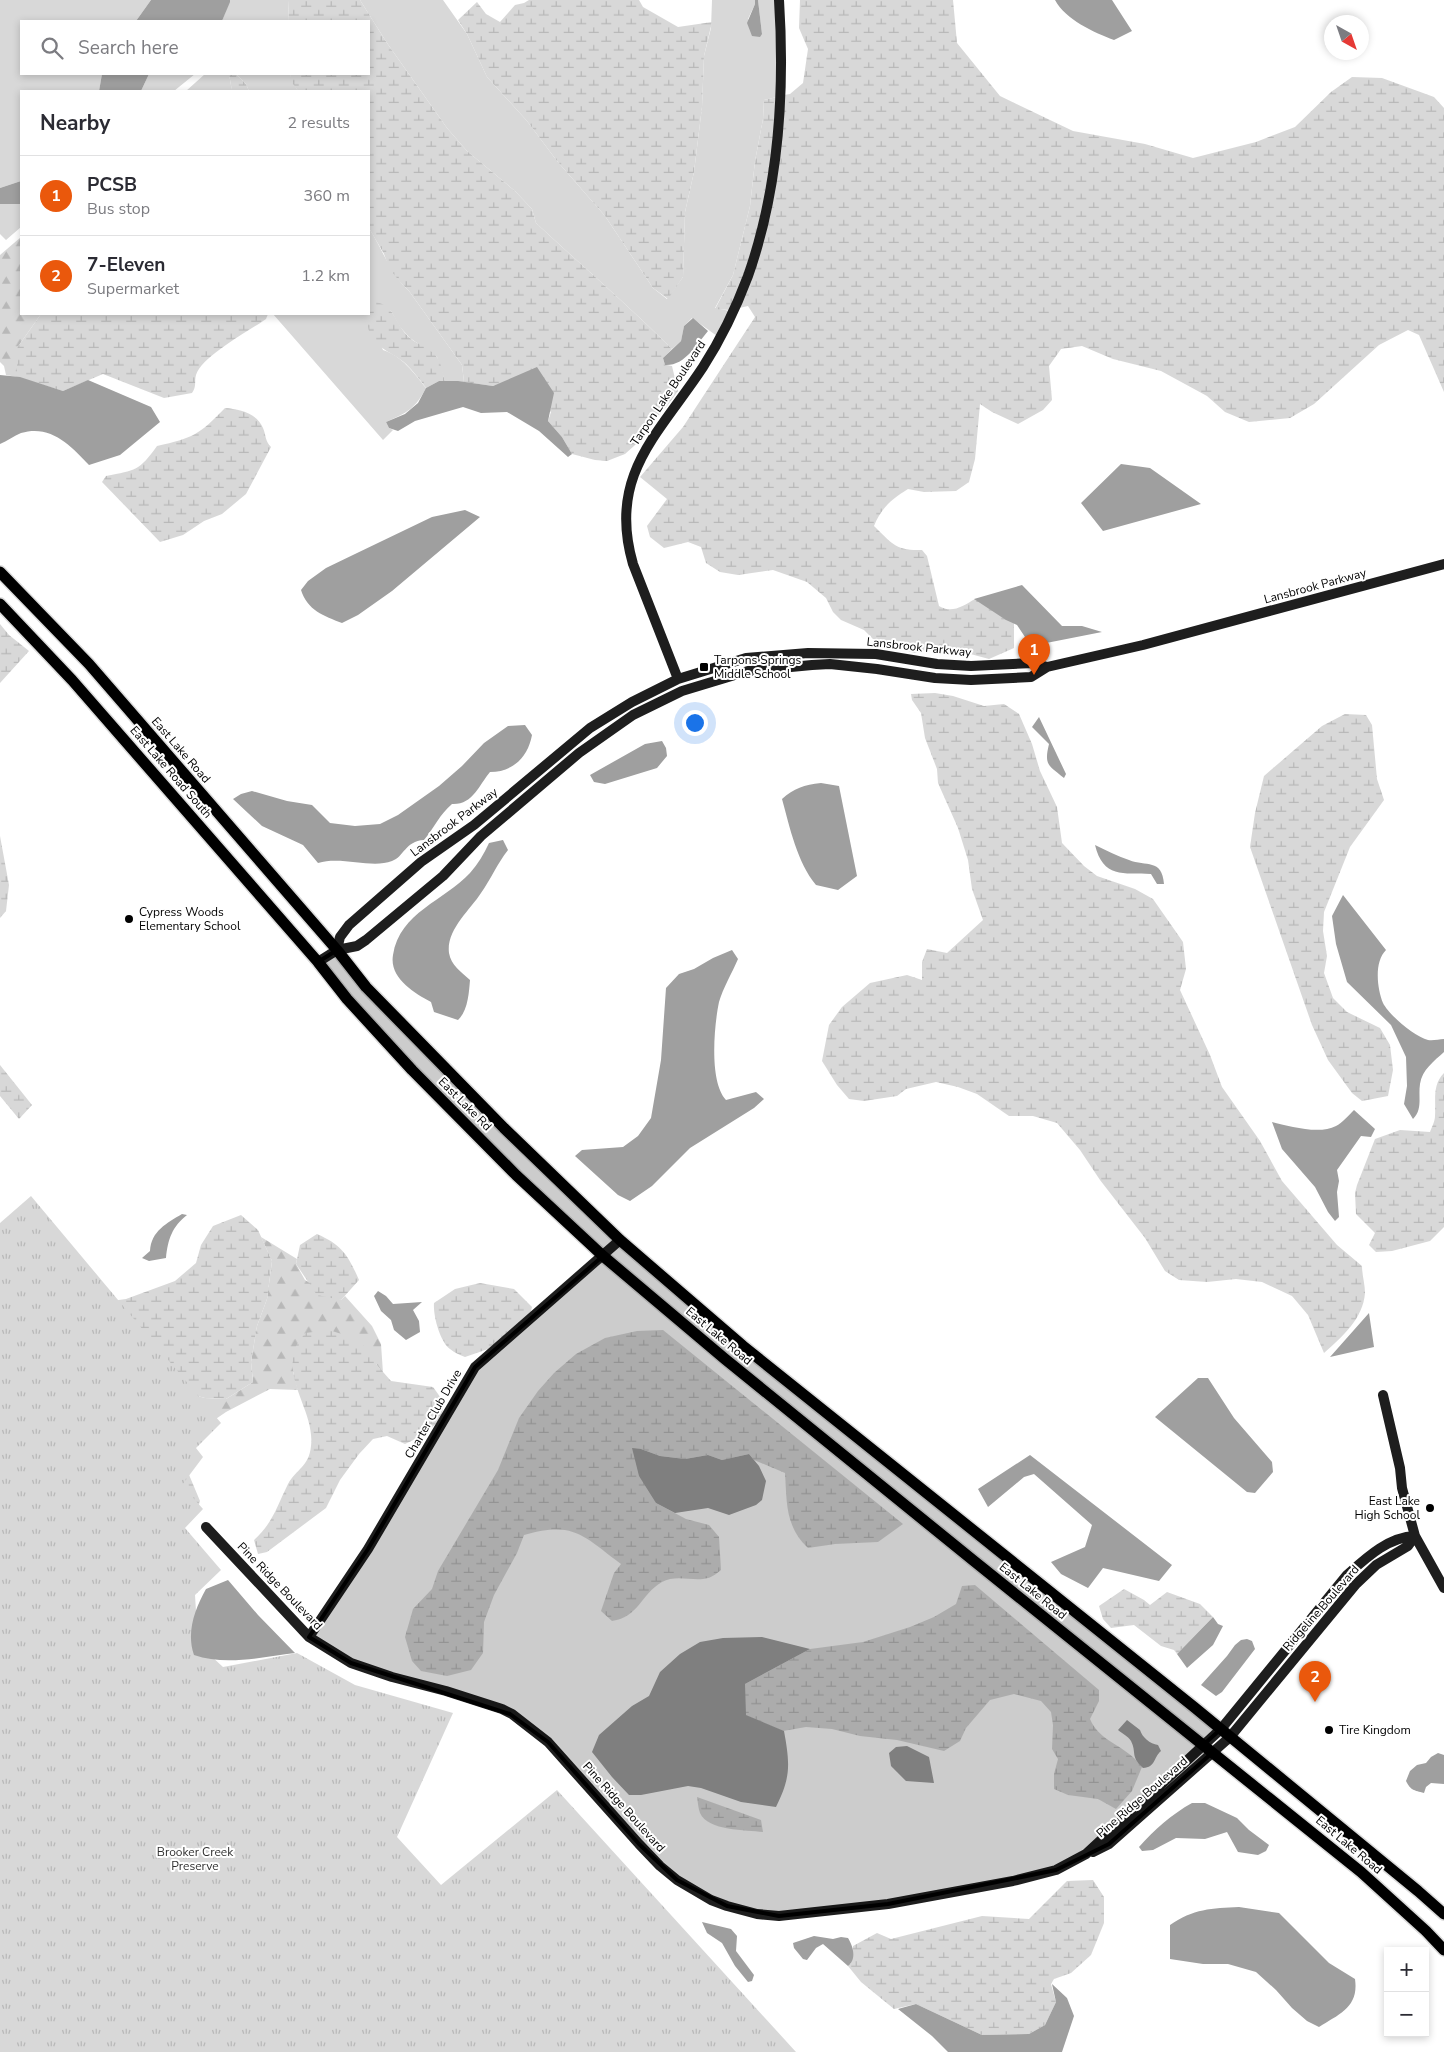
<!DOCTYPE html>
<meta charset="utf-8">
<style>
body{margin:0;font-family:"Nunito Sans",sans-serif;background:#f7f7f7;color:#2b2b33}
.controls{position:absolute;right:15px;bottom:15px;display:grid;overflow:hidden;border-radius:0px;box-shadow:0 2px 8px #0003}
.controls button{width:45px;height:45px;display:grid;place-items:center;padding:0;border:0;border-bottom:1px solid #e1e1e2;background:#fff;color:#2b2b33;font:25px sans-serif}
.compass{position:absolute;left:1324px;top:15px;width:45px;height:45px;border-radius:50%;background:#fff;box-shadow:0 2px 8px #0003;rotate:140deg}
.you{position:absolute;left:694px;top:722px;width:18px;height:18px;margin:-12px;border:4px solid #fff;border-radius:50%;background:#1a73e8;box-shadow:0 0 0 8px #1a73e833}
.badge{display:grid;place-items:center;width:32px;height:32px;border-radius:50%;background:#ea580c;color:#fff;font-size:16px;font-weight:700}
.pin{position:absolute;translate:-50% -41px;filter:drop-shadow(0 1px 2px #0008)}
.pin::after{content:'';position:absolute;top:26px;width:18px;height:15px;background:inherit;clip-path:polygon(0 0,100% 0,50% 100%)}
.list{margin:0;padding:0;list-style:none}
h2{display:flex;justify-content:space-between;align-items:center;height:65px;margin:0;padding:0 20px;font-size:21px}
h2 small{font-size:16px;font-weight:400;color:#7c7c81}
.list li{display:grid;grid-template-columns:32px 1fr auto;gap:15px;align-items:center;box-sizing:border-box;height:80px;padding:0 20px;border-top:1px solid #e1e1e2}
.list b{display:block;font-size:19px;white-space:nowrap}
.list p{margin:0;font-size:16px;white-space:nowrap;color:#7c7c81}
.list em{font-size:16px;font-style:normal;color:#7c7c81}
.icon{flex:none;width:28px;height:28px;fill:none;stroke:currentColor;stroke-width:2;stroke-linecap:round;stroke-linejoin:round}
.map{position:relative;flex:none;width:1444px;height:2052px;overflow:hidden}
.search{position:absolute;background:#fff;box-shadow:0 2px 8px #0003;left:20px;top:20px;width:350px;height:55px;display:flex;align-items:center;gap:12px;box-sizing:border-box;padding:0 18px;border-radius:0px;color:#7c7c81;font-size:19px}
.panel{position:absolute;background:#fff;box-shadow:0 2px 8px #0003;left:20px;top:90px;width:350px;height:225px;border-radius:0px}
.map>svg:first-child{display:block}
.grass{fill:#d8d8d8}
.forest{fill:url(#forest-firs)}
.wetland{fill:url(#wetland-marsh)}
.park{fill:url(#park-tufts)}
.water{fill:#9f9f9f}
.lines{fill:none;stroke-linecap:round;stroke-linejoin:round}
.primary-casing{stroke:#dbdbdb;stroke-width:14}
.secondary{stroke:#1e1e1e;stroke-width:10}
.primary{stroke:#000;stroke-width:11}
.marked{fill:#000;fill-opacity:0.2;stroke:#000;stroke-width:4;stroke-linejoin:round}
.poi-dot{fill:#000;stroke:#fff;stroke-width:2}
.labels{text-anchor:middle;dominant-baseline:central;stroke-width:4;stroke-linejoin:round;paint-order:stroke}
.street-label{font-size:12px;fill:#000;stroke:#fff}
.poi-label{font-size:12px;fill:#000;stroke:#fff;text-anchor:start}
.park-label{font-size:12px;fill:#2f2f2f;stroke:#fff}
</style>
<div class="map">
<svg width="1444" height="2052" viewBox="0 0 1444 2052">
<defs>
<pattern id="forest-firs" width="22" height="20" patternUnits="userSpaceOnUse" patternTransform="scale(1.25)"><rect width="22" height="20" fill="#d8d8d8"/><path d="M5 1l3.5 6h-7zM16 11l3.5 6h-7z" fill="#b8b8b8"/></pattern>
<pattern id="wetland-marsh" width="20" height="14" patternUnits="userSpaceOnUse" patternTransform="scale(1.25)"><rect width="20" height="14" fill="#d8d8d8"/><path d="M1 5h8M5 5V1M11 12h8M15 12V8" fill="none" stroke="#b8b8b8"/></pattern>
<pattern id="park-tufts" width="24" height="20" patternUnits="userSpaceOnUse" patternTransform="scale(1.25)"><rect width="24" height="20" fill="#d8d8d8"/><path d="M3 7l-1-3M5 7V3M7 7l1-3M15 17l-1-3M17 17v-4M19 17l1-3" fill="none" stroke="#b8b8b8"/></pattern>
</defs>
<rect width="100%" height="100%" fill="#fff"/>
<path class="grass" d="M0,0H151L136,21H21V74H102L99,91H21V181L0,188Z
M230,0H289L288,21H222Z
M360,0H443L467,34L487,77L527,121L557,161L605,216L653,288L667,299L683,277L685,212L694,172L702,107L704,56L711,28L712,0H755V4L748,19L762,34L758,0H775L777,97L764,100L763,119L755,161L750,206L733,275L715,308L730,311L717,336L692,318L684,326L681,341L672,349C628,305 581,265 536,223L532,209L515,191L467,151L447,128L387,43Z
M149,74H195L174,91H141Z
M205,74H229L232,91H186Z
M236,74H290L292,81L298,91H249L246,84Z
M0,204H21V227L6,240L0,234Z
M369,228C383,250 390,274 409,291L462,365L464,382L445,381L437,357L410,338L400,327L391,311L369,301Z
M273,314H368L383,350C402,356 414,373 426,388C415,409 408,412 386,422L389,428L393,430L383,440Z"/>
<path class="forest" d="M21,237V314H41L17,348V377L6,375L4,366L0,362V255Z
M261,1237L297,1259L296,1264L305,1280L341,1300L345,1296L372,1326L381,1344L383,1373L376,1364L293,1372L298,1390L270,1389L226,1412L204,1427L0,1383L171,1389L205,1398L226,1399L253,1382L251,1362L257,1326L267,1299L272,1261Z"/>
<path class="wetland" d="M289,0H360L387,43L447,128L467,151L515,191L532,209L536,223C581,265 628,305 672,349L663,358L665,365L672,366L678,391L667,406L649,426L644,437L625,454L607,461L595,460L572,454L562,437L548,421L551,412L510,380L493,386L464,382L462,365L409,291L400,282L389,268L384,254L369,228V91H298L291,81L290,74H369V21H288Z
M529,0H639L643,7L678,27L712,22L704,56L702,107L694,172L685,212L683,277L668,299L653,288L605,216L557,161L527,121L487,77L467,34L458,20L477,2L486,14L500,22L515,5L524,3Z
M800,0H953L957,43L1000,96L1073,131L1145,144L1193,158L1256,142L1295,127L1331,92L1352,77L1382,78L1434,97L1444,108V392L1419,335L1408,330L1379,345L1314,404L1290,418L1249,422L1225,412L1207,396L1161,371L1113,359L1082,346L1061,349L1049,366L1052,400L1043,410L1018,424L992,412L980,404L975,459L969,482L956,491L924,492L908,489C892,499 881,508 874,526C892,543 895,551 922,550L927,556L939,606C952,614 963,606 975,599L1014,623V648L989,659L963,652L941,649L914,653L873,639L864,630L841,620L833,612L826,598L807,582L773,570L738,575L720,572L706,563L701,547L688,542L664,548L650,537L647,526L667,499L640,477L683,427L755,317L748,306L739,308L751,276L784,95L790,94L803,83L808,49L799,28Z
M229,74H236L246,84L249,91H232Z
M777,97C774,137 770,176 761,215C754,248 742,280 730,310L715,309L733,275L750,206L755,161L763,119L764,100Z
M369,300C398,305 392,322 410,338C418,345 429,347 436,356C441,361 443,374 445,381H439L426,388C420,380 413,371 406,364C393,352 375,349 369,331C366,320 369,311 369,300Z
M41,314H268L266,319C249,331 202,356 196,375C194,382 197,386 192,393L164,398L103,374L63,391L17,377V348Z
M225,408C239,409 257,413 263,428C266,435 265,441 271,447L246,494L222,514L204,521L183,535L160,542L102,482L106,476C136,470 139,471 157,446C193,438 199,435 225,408Z
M0,624L9,635L29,651L0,683Z
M935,693L953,696L984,706L1004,704L1019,714L1032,744L1040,771L1057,807L1062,843L1084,866L1097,876L1135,889L1153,899L1183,942L1186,969L1180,990L1210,1055L1222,1087L1260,1141L1282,1181L1337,1245L1362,1266C1362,1275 1365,1284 1365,1293C1363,1319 1342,1337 1324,1353L1308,1315L1292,1296L1262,1282L1236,1279L1207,1282L1179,1280L1165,1271L1145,1238L1100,1180L1080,1150L1057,1123L1033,1116H1009L977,1094L958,1087L936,1082L906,1089L897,1096L864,1101L849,1099L837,1085L822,1061L829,1025L842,1007L870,983L907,975L922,980V962L927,949L947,953L983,920L972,889L968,860L958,828L938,783L937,769L925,738L921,713L912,700L911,694Z
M1345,714L1366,715L1372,725L1377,779L1384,800L1350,847L1324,912L1323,931L1327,956L1324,973L1333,998L1347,1012L1380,1028L1390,1045L1393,1070L1388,1096L1362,1101L1352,1093L1328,1060L1312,1025L1250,847L1255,813L1264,776L1322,726Z
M0,836L9,885L6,911L0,918Z
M0,1065L32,1105L19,1119L0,1096Z
M1444,1073V1227L1430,1241L1392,1251L1376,1252L1369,1245L1375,1233L1356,1214L1355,1193L1357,1185L1375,1139L1400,1130L1430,1132C1432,1127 1435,1121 1435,1116C1436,1100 1432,1085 1444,1073Z
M241,1215L258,1230L272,1261L267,1299L257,1326L251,1362L253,1382L226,1399L205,1398L171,1389L0,1327L97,1303L126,1299L175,1281L196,1263L201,1245L213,1226Z
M317,1234C342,1245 348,1255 359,1280L341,1300L317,1295L296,1264L300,1245Z
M480,1283L514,1289L532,1307L530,1315L491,1348L465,1357C460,1355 455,1353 450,1349C440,1341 433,1316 434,1303L455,1289Z
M329,1330L360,1340L376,1364L391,1381L433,1387C436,1391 440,1396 442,1401C449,1422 420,1437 405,1444L387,1436L373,1439L359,1454L340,1480L326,1508L267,1552L258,1554L254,1540C273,1523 277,1506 288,1484C296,1469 309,1467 311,1446C315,1413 284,1382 295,1349C296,1344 302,1338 305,1333Z
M663,1330L903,1524L878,1542L835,1544L808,1548C785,1526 787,1503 785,1473L754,1460L749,1454L722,1460L708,1455L685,1459L660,1456L641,1449L656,1503L686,1519L709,1525L719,1537L721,1570C718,1572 713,1577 708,1578C694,1582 676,1574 662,1582C640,1595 639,1617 612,1621L601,1611L614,1573L621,1564C582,1535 574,1521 524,1535L517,1553L494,1595L484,1622L483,1653L471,1670L447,1676L421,1671L412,1661L405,1637L413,1609L432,1589L438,1571L498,1470L519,1418L538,1391L554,1373L576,1354L605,1338L637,1331Z
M182,1458L200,1501L197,1511L163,1473Z
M975,1585L1099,1690V1701L1090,1719C1098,1739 1119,1744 1134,1758C1137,1761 1139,1764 1142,1767L1132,1791L1116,1809L1098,1799L1068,1795L1054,1789V1774L1058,1759L1052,1749L1053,1725L1051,1712L1041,1701L1014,1694L990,1700L966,1728L960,1741L944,1751L897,1740L860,1736L832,1729L806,1727L783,1731L745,1715V1684L810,1649L863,1642L910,1627L934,1617L956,1604L962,1586Z
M1124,1589L1144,1600L1150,1605L1167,1592L1200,1604L1213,1617L1177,1654L1174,1650L1161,1646L1134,1625L1111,1628L1103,1619L1099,1606Z
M697,1797L761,1820L763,1832C746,1830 708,1831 700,1813C698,1808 698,1802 697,1797Z
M1093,1880L1104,1897V1923L1091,1955L1071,1973L1054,1979L1051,1984L1056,2002L1045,2025L1029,2034L982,2035L916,2004L894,2009L861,1982L848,1966L851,1963L853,1946L877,1933L891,1939L982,1916L1029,1919L1067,1881Z"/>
<path class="park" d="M31,1196L221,1423L196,1448L203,1457L182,1485L203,1509L185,1528L221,1570L195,1595L198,1644L223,1667L297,1653L355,1685L453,1713L397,1837L441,1885L557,1790L796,2052H0V1223Z"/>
<path class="water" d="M151,0H230V2L222,21H136Z
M755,0H758L762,34L760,37L752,36L747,23L755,4Z
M1055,0H1112L1132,31L1114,40C1093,32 1066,20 1055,0Z
M102,74H149L141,91H99Z
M21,181V204H0V188Z
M693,318L708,331C696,345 685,366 665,365L663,358L681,341L684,326Z
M537,367L554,393L548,421L562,437L572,454L568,457L539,431L507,412L481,413L463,407L415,421L398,431L389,428L386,422L405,414L418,403L426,388L439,381H458L493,386Z
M0,375L20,377L63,391L88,380L151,407L160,422L120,455L89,465C71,446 51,424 21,433C14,436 7,441 0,444Z
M1121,464L1150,468L1201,504L1103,531L1081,503Z
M465,510L480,517L392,591L358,615L342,623C324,616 307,610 301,590L308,581L326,568L355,554L432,517Z
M1022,585L1062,626H1082L1102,632L1031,646L1017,625L1006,620L974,599Z
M1039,717L1066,774L1064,778C1048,765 1044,765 1049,744L1032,727Z
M525,725L532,735C528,757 513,772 490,772C479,785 473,805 452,804C440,814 434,828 424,840C405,841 404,857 392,861C372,869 342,856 318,863L303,845L262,826L233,799L241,794L252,791L287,801L312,805L330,823L355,826L380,824L398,815L439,786L462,766L484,743L508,726Z
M662,741L666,748L667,756L657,768L605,784L594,782L590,775L645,744Z
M821,783L839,786L857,876L838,890L816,885C797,862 790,828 782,799C794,788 804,785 821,783Z
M503,840L508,850C497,864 491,879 481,893C470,910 446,930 449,953C451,965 461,972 470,980C469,992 468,1011 458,1020L434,1012L431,1002C414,993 389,978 393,955C400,912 444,901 470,873C478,864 484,854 489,843Z
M1095,845C1106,850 1117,856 1129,860C1146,867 1162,858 1164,884H1157L1151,874C1123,873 1103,878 1095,845Z
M1343,895L1386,950C1374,962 1377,988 1383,1003C1389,1015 1415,1037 1428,1040C1433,1041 1439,1039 1444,1039V1052C1434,1061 1422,1070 1420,1084C1418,1097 1423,1109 1413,1119L1404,1104L1407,1086L1406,1057L1391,1025L1347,982L1336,944L1332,916Z
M732,950L738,959C732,973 723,988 719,1002C714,1026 709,1082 726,1100L756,1092L764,1099L754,1108L690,1148L652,1186L630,1201L618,1195L575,1156L582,1150L623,1147L638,1136L651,1118L661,1060L666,988L679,974L694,969L713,958Z
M1354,1110L1375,1129L1371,1137L1361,1136L1337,1170L1339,1181L1337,1192L1339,1217L1335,1221L1328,1212L1315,1187L1282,1149L1272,1122C1289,1126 1319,1135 1336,1126C1342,1123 1349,1115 1354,1110Z
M182,1214L187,1215C172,1227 168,1239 166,1258L149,1261L142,1258L150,1251C151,1231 167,1223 182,1214Z
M378,1291L386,1296L393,1304L422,1302L413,1310L419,1321L420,1332L406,1340L394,1330L391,1320L381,1311L374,1296Z
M1369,1313L1374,1347L1330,1357Z
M1198,1378H1208L1234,1418L1272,1462L1273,1472L1255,1493L1247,1492L1155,1417Z
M632,1448L641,1449L660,1456L685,1459L708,1455L722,1460L749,1454L759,1466L766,1481L762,1500L756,1505L729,1515L708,1508L675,1513L656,1503L639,1476Z
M1030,1455L1172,1565L1159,1581L1103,1568L1088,1588L1061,1574L1051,1562L1085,1547L1092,1525L1034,1474L1024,1477L988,1507L978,1489Z
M228,1580L258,1615L295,1653C263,1657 225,1666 194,1655C186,1632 195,1609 206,1589Z
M1213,1617L1218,1624L1223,1626L1213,1645L1187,1668L1177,1654Z
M762,1637L810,1649L745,1684L746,1715L784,1731C790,1764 791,1777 776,1807L741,1802L701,1788L688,1786L641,1795H629L612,1777L592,1752L599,1735L632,1706L649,1696L660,1672L680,1654L700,1642L723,1638Z
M1247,1639L1252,1641L1255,1649L1222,1692L1216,1696L1201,1685L1227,1656L1235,1645L1241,1640Z
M1127,1720L1140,1730C1142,1737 1150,1744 1158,1745L1161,1751C1153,1758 1156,1767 1143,1768C1130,1756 1137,1753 1131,1741C1128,1736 1123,1734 1118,1730Z
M907,1746L929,1757L934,1783L906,1781L891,1766L889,1753L896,1747Z
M1438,1753L1444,1755V1784L1431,1783L1426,1787L1424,1793C1414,1790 1411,1791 1406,1781L1410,1771L1417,1765L1426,1763L1431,1757Z
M1192,1803H1205L1237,1818L1249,1830L1269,1845L1266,1851L1258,1855L1238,1852L1227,1832L1205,1839L1176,1838L1153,1850L1142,1851L1139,1847C1154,1830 1172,1814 1192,1803Z
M1239,1907L1279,1913L1329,1963L1355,1979C1359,2007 1340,2014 1319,2027L1307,2021L1292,2008L1276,1990L1256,1972L1228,1964H1203L1170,1959V1925C1193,1909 1212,1908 1239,1907Z
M702,1922L731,1929L737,1936L736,1951L754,1975L752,1981L748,1982L735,1966L722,1943L707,1933Z
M814,1936L833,1939L841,1937L848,1938C853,1946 857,1959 848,1966L823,1944L816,1948L807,1960L803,1959L794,1948L793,1943Z
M1052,1984L1067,1998L1074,2016L1062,2052H948L932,2036L898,2009L916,2004L982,2035L1029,2034L1045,2025L1056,2002Z"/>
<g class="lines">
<defs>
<path id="primary" d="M0,572L89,664L337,950L366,987L504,1128L620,1240L743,1346L1194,1707L1418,1891L1444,1914
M0,604L72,680L318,962L347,999L412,1070L516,1175L603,1256L725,1359L974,1561L1361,1872L1426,1931L1444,1950"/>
</defs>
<use href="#primary" class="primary-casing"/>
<path class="secondary" d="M678,679L633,564C607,475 659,434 703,367C721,339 736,308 748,276C779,188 785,93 779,0
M337,950L340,937L349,925L421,862L474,825L590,728L632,702L678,679L746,658L808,653L876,654L937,664L971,666L1033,663L1047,667
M318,962L337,950L357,946L366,940L443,876L481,836L579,753L633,715L682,691L748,671L812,665L830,664L877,669L935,678L971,680L1031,677L1047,667L1143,645L1444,564
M1383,1395L1400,1468L1402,1488L1415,1536L1444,1588
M206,1527L309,1637L351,1663L392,1677L446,1691L502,1709L512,1714L548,1742L639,1844L660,1866L677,1880L711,1900L727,1906L757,1914L779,1916L888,1904L1013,1881L1056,1870L1086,1854L1221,1729L1347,1575C1366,1558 1388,1537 1415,1536
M309,1637L368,1549L475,1367L620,1240
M1093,1852L1109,1844L1230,1737L1356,1584L1376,1565L1408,1546L1415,1536"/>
<use href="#primary" class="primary"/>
</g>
<path class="marked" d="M337,950L366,987L504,1128L620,1240L743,1346L1221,1729L1203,1745L1212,1753L1109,1844L1056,1870L888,1904L779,1916L727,1906L677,1880L639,1844L548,1742L510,1714L351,1663L309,1637L368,1549L475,1367L603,1256L484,1143L347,999L318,962Z"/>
<g class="poi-dot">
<rect x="699" y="662" width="10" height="10" rx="2.5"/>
<circle cx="129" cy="919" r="5"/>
<circle cx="1430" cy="1508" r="5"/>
<circle cx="1329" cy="1730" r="5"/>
</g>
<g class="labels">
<g class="street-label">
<text transform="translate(668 393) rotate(-56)">Tarpon Lake Boulevard</text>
<text transform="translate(1315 586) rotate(-15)">Lansbrook Parkway</text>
<text transform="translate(919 647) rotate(6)">Lansbrook Parkway</text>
<text transform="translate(181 750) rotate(49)">East Lake Road</text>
<text transform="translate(171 772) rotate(49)">East Lake Road South</text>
<text transform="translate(454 822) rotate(-37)">Lansbrook Parkway</text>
<text transform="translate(465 1104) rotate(45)">East Lake Rd</text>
<text transform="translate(719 1336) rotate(40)">East Lake Road</text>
<text transform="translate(433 1414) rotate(-60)">Charter Club Drive</text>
<text transform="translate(280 1586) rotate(46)">Pine Ridge Boulevard</text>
<text transform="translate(1033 1591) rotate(39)">East Lake Road</text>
<text transform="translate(1321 1608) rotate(-49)">Ridgeline Boulevard</text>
<text transform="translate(1142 1797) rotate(-41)">Pine Ridge Boulevard</text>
<text transform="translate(624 1807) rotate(48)">Pine Ridge Boulevard</text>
<text transform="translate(1349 1845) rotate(40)">East Lake Road</text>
</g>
<g class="poi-label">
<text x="714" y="660">Tarpons Springs<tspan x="714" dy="14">Middle School</tspan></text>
<text x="139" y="912">Cypress Woods<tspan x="139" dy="14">Elementary School</tspan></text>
<text x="1420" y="1501" text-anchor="end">East Lake<tspan x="1420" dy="14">High School</tspan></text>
<text x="1339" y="1730">Tire Kingdom</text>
</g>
<g class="park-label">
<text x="195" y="1852">Brooker Creek<tspan x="195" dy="14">Preserve</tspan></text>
</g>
</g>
</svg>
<div class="controls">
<button>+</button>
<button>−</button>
</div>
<svg class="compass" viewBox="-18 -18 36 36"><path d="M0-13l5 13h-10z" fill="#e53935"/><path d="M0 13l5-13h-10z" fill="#7c7c81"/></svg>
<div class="you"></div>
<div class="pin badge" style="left:1034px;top:675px">1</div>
<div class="pin badge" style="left:1315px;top:1702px">2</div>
<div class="search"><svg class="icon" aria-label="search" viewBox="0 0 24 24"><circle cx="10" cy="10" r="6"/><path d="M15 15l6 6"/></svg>Search here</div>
<section class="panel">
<h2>Nearby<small>2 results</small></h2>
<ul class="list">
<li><span class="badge">1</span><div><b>PCSB</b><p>Bus stop</p></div><em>360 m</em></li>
<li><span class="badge">2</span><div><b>7-Eleven</b><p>Supermarket</p></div><em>1.2 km</em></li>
</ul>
</section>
</div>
